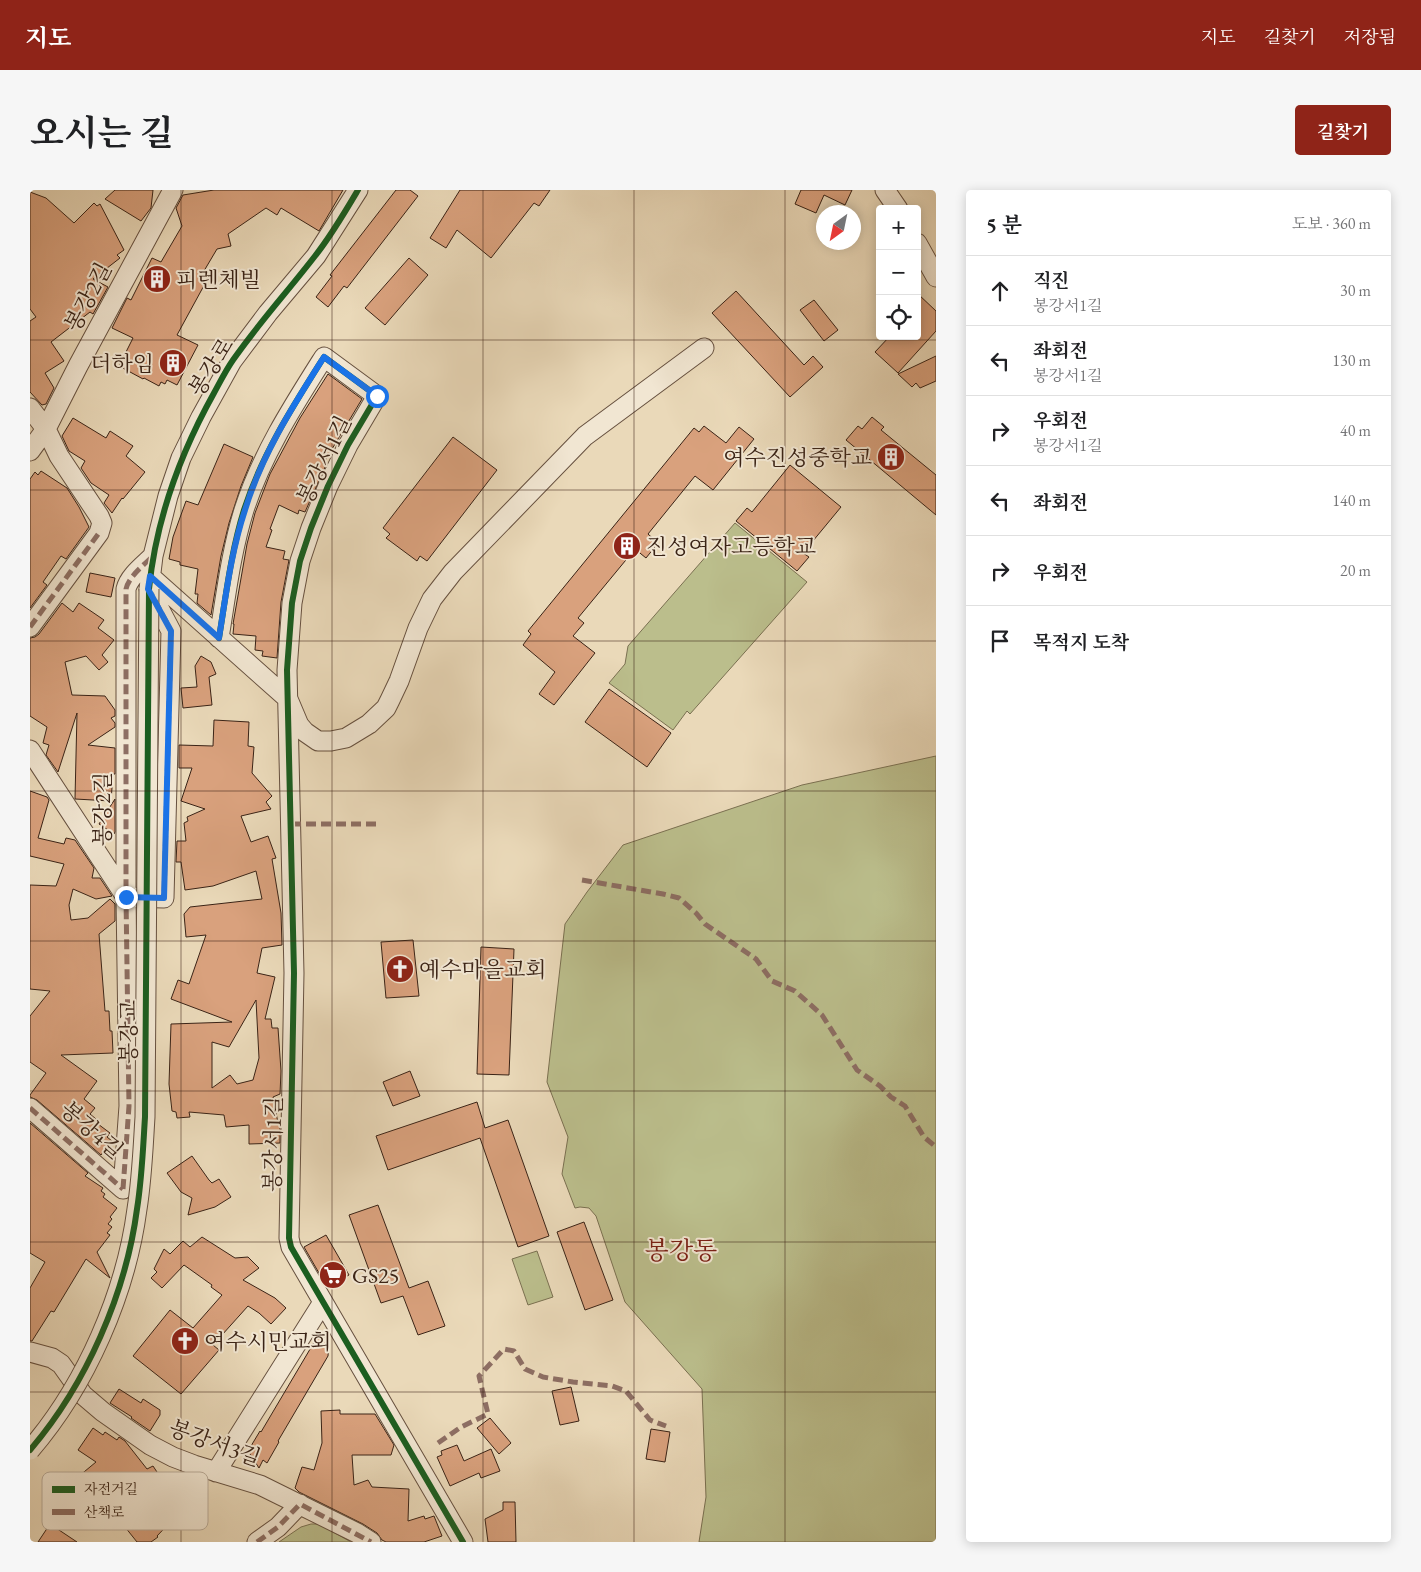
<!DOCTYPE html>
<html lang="ko">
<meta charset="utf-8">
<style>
body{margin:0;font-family:"EB Garamond","Noto Serif KR",serif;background:#f6f6f6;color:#202124}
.controls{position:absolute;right:15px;top:15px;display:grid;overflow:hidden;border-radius:5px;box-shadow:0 2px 12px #0003}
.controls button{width:45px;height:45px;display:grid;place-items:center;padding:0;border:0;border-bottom:1px solid #e0e0e0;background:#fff;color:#202124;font:25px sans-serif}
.compass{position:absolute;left:786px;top:15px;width:45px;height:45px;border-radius:50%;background:#fff;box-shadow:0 2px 12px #0003;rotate:213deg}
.stop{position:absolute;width:15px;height:15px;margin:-11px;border:4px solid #1a73e8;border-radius:50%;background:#fff}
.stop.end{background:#1a73e8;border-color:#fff;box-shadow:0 1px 5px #0008}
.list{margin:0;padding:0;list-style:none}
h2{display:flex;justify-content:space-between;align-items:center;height:65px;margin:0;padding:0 20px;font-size:21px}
h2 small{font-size:16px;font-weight:400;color:#757577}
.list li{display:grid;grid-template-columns:32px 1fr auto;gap:15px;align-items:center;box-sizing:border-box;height:70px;padding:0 20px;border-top:1px solid #e0e0e0}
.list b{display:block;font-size:19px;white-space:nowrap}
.list p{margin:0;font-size:16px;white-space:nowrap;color:#757577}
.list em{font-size:16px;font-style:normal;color:#757577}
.icon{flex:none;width:28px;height:28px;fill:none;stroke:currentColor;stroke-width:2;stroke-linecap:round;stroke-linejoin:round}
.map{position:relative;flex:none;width:906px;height:1352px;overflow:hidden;border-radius:5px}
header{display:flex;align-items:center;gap:30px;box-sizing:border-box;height:70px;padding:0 25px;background:#8f2418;color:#fff}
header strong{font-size:24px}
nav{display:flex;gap:28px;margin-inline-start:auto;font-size:18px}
.intro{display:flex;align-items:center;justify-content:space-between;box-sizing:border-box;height:120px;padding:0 30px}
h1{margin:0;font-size:35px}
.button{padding:12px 22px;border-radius:5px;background:#8f2418;color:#fff;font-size:18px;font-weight:700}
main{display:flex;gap:30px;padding:0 30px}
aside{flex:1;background:#fff;border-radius:5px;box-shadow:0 2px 12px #0003}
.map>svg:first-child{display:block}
.green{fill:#bbbe8c;stroke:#7a7051}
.building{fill:#d9a17d;stroke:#3a2316;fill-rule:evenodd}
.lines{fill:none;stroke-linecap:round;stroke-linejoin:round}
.minor-casing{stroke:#66503f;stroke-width:21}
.minor{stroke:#f1e6d2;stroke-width:19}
.minor-bridge-casing{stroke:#66503f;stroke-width:21;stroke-linecap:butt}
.minor-bridge{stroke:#f1e6d2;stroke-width:19}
.quiet{stroke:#8d6e63;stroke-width:5;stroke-dasharray:10 5;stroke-linecap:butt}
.cycleway-casing{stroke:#f1e6d2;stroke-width:9}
.cycleway{stroke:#1b5e20;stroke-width:6}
.route{stroke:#1a73e8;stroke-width:6}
.grid{fill:none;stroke:#3a2316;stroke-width:1;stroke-opacity:0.55}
.labels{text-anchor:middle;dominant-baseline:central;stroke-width:4;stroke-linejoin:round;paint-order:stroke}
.poi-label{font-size:22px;fill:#3a2316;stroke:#f1e6d2;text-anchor:start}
.street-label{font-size:22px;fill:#3a2316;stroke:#f1e6d2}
.quarter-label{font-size:25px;fill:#7a1f14;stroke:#f1e6d2}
.key{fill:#f1e6d2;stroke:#baac9a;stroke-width:1}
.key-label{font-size:14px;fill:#3a2316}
</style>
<header>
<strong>지도</strong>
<nav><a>지도</a><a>길찾기</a><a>저장됨</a></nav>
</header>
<div class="intro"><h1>오시는 길</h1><a class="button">길찾기</a></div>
<main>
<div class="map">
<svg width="906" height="1352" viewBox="0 0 906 1352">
<rect width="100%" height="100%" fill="#ead9b9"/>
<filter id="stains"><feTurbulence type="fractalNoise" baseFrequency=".004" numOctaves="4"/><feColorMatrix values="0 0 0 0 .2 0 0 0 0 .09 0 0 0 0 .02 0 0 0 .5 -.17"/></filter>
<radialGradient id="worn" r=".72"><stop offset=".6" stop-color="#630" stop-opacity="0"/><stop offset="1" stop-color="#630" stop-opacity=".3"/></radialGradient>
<path class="green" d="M705,333L777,392L660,524L657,521L643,540L579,493L595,474L598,456Z
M906,566V1352H669L676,1307L672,1199L595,1112L566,1026L559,1018L550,1017L545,1018L532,984L538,947L517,892L535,734L557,702L593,655L772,595Z
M507,1061L523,1107L498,1115L482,1069Z
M281,1334H289L321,1352H249L271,1337Z"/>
<path class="building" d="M85,0H123L121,18L111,31L75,9Z
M184,0H313L289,41L251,18L247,25L236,18L198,44L201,56L187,59L171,86L177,90L147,145L168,155L147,195L137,190L135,194L131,192L129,196L114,188L113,189L89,176L103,148L82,138L97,108L101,110L122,68L131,72L152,36L146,18L153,5Z
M366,0H380L388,6L317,98L314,96L298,117L286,107L302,86L300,85Z
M430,0H520L509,16L504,13L461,68L427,40L416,58L400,48Z
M771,0H822L815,15L794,5L786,23L765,14Z
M0,2L16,8L44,33L64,13L67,16L70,14L94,60L87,65L90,68L63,89L78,97L63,124L60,122L21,152L34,171L15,183L24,198L16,214L12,215L0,202V131L6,127L0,119Z
M379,68L398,85L355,135L335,118Z
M706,101L774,175L783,166L793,177L760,207L682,123Z
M887,103L906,121V141L868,183L845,162L860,146H887Z
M784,110L808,140L794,151L770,120Z
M906,166V191L890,198L886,193L882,197L868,184Z
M298,184L332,209L293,274L296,275L275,322L269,320L268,324L249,315L240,339L242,340L236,357L255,361L253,369L259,370L251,412L247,468L232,466L233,461L225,460L226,446L203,444L204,434H203L217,354L225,323L240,284L270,228Z
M842,227L854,237L851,240L906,285V325L816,250L828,236L832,239Z
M43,228L76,248L80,241L103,256L96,266L115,282L93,309L92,308L82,323L74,313L79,305L61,293L51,278L55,271L39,261L32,246Z
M674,236L696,253L709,237L724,249L683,300L665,286L618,344L628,353L616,368L605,359L548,428L554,433L543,446L565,463L524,515L509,504L525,482L493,455L501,444L498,441L664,238L669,242Z
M423,247L467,280L397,371L390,366L387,371L356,348L360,344L353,338Z
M194,254L223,267L211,296L199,333L191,366L181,425L167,413L168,404H165L168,379L150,375V372L139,369L143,347L156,311L168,315Z
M760,275L811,317L773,363L779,367L767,381L706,331L717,318L722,322Z
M11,281L37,298L49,317L59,337L36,369L31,366L13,392L17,395L0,418V289L5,282L8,285Z
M60,383L85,388L81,407L56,402Z
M32,413L43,422L49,413L74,430L68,438L84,450L72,465L78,472L69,480L56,466L35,472L42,505L75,506L85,520V526L81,528L85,533V537L58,555L85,558V584H83L81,611L45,609L47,523L28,582L16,565L19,555L13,553L17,537L0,526V448L5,447L9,444Z
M171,466L181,472L186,484L179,487L182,515L153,518L151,498L167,497L165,476Z
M579,499L641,543L617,577L555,532Z
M184,530L219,532L218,556L224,557L222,583L242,606L236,612L241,619L211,626L221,652L238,646L246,668L242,669L251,723L252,755L232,758L227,783L245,787L235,829H241L242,838H248L251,881L250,904L243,907L248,933H250V953L219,954V935L196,937L194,925L159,922L160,927L147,928L146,922L142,921L139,894L141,834L202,832L141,809L148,790L159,794L176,745L156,747L154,724L160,717L232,709L226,681L183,696L155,700L151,672H146L147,651H156L154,633L158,631L157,627L175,619L151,611L162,578H149V555L183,556ZM226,810L229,868L223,890L207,894L200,885L182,898V852L199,857Z
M0,601L17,607L19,610L8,648L34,654L36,648L45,650L64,678L62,688H70L82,706L66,709L43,699L39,715L41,730L58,728L80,709L85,714V731L69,744L75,821H79L80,841H82L83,863L31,865L67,891L54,909L65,918L60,924L66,929L64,931L80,943L77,947L82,951L71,965L7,910L0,907V905L16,883L0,872V826L20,801L0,799V695L26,696L34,674L0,666Z
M85,609V642L84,644L69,634Z
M383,750L389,806L356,808L351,752Z
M451,757L484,759L479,885L447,884Z
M380,881L390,906L363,916L353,892Z
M447,912L455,938L478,930L519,1046L488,1057L450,948L358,980L346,946Z
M0,933L58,983L55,986L73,998L71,1001L75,1004L73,1007L87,1018L80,1027L82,1029L78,1034L82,1037L77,1043L80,1045L67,1062L80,1088L56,1069L24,1122L21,1121L2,1151H0V1098L15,1072L0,1063Z
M162,966L179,990L182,993L189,989L201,1007L185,1017L158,1025L162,1008L151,1002L137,983Z
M348,1015L379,1098L398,1091L415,1136L388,1145L373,1106L351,1113L319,1025Z
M554,1032L583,1110L555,1120L527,1042Z
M296,1045L319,1085L297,1097L274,1057Z
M172,1047L205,1068L218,1067L229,1078L213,1090L245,1108L256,1118L241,1134L229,1123L218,1116L183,1155L189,1160L151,1204L103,1166L140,1120L163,1138L192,1105L181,1097L182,1095L154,1075L132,1098L121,1088L127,1082L124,1079L134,1059L140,1064L153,1051L160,1057Z
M289,1144L299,1150L298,1166L248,1251L249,1252L237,1273L233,1270L229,1278L218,1261L230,1241L231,1242Z
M541,1197L549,1231L530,1235L522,1201Z
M89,1199L111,1213L113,1209L130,1220V1225L120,1241L101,1228L102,1227L80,1213Z
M310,1220V1224H345L364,1255L361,1265H322L324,1295L338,1290L342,1297L379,1299L378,1331L394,1326L395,1329L404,1326L412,1346L394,1352H356L352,1350L347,1343L333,1334L269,1302L265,1298L272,1277L284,1280L292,1253L291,1221Z
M460,1228L481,1253L469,1264L447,1238Z
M63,1238L73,1245L75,1242L87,1250L89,1247L95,1251L117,1279L123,1276L129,1285L131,1284L140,1298L129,1305L148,1324L127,1346L128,1347L121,1352H107L95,1337L108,1327L87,1291L53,1316L37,1296L66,1272L48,1260Z
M621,1239L640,1242L635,1272L616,1269Z
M427,1255L434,1271L461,1259L470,1281L451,1288L449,1283L420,1296L407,1267L412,1265L411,1261Z
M473,1312H485L486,1352H458L455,1329L473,1320Z
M20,1334L47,1352H8Z"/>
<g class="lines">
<defs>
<path id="minor" d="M855,0L868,19
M887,53L906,87
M0,218L16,239L29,266L69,326L72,333L69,343L0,437
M0,261L16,239L48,176L143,0
M120,386L258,509L269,535L275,542L288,551H301L316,548L339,534L356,518L360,510L369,491L388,438L402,409L423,382L555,246L674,158
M189,448C196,405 201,362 214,320C232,264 263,216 294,167L347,206L318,255L298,296L281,338L270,371L262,413L257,480L264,783L259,1048L261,1057L433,1352
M0,560L96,707
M96,707L134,708L141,441L119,399L123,366L138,306L151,268L171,227L202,171L238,123L286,66L328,0
M0,918L93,999
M93,999L99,916L96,707V399C99,386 114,375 123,366
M0,1162L22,1168L31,1174L53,1205L73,1222L120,1255L143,1267L164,1275L230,1295L327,1343L341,1352
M186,1282L293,1112
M227,1352L248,1337L270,1314"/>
</defs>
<use href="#minor" class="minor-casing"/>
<use href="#minor" class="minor"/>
<defs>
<path id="minor-bridge" d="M0,1260C56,1195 96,1103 107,1019C112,988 113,958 115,927L119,399"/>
</defs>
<use href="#minor-bridge" class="minor-bridge-casing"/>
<use href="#minor-bridge" class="minor-bridge"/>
<path class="quiet" d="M0,437L69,343
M261,634H347
M552,690L633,704L649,708L666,723L675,734L726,769L742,791L765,801L792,825L827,880L850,896L861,907L875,916L894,947L906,957
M96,707L134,708L141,441L121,403
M0,918L93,999
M93,999L99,916L96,707V399C99,386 114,375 123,366
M408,1253L431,1237L458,1224L449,1186L474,1159L484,1161L495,1179L513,1187L543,1192L582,1196L596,1201L620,1230L636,1236
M227,1352L248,1337L270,1314L341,1352"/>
<defs>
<path id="cycleway" d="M189,448C196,405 201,362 214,320C232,264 263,216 294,167L347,206L318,255L298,296L281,338L270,371L262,413L257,480L264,783L259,1048L261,1057L433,1352
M0,1260C56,1195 96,1103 107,1019C112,988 113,958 115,927L119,399C126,329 150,264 184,203C190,192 196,180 203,170C228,134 258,101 285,66C301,46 315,22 328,0"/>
</defs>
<use href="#cycleway" class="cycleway-casing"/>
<use href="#cycleway" class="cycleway"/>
</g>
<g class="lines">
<path class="route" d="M96,707L134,708L141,441L118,399L120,386L189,448C196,405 201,362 215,320C232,264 263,216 294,167L347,206"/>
</g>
<path class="grid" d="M151,0V1352M302,0V1352M453,0V1352M604,0V1352M755,0V1352M0,150H906M0,300H906M0,451H906M0,601H906M0,751H906M0,901H906M0,1052H906M0,1202H906"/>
<defs>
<symbol id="building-disc" viewBox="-11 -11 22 22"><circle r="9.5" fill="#8f2418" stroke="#f1e6d2"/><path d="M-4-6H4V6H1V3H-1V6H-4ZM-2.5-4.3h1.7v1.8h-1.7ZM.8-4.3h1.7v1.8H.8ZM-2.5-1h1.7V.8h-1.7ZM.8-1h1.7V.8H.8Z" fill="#fff"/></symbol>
<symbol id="church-disc" viewBox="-11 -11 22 22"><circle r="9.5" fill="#8f2418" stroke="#f1e6d2"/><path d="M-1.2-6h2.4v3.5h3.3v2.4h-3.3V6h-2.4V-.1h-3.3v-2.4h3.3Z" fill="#fff"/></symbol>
<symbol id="supermarket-disc" viewBox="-11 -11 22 22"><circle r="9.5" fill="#8f2418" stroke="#f1e6d2"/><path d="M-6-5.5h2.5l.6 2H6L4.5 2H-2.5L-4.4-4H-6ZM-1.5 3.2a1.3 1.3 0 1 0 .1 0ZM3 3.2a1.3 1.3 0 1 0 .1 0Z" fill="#fff"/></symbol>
</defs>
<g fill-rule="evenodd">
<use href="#building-disc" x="111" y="73" width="32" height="32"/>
<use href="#building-disc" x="127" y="157" width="32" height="32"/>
<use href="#building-disc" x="845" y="251" width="32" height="32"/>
<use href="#building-disc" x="581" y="340" width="32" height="32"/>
<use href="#church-disc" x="354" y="763" width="32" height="32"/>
<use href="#supermarket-disc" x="287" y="1069" width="32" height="32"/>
<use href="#church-disc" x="139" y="1135" width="32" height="32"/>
</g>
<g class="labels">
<g class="poi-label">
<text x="146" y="89">피렌체빌</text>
<text x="124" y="173" text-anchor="end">더하임</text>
<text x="842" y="267" text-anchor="end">여수진성중학교</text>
<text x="616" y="356">진성여자고등학교</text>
<text x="389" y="779">예수마을교회</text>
<text x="322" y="1085">GS25</text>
<text x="174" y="1151">여수시민교회</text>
</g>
<g class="street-label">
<text transform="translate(58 107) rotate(-62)">봉강2길</text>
<text transform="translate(181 177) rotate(-58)">봉강로</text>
<text transform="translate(294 270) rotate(-64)">봉강서1길</text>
<text transform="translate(72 619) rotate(-90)">봉강2길</text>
<text transform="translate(98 842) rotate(-90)">봉강교</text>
<text transform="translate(62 940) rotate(41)">봉강4길</text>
<text transform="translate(243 954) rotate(-89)">봉강서1길</text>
<text transform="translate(185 1253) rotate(20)">봉강서3길</text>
</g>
<g class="quarter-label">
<text x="651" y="1060">봉강동</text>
</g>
</g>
<rect x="12" y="1282" width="166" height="58" rx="8" class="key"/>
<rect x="22" y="1296" width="23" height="7" fill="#1b5e20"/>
<rect x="22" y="1319" width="23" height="6" fill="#8d6e63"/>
<g class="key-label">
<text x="54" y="1304">자전거길</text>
<text x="54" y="1327">산책로</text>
</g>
<rect width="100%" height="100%" filter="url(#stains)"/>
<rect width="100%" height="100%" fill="url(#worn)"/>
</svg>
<div class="controls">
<button>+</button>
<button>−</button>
<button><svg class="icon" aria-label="locate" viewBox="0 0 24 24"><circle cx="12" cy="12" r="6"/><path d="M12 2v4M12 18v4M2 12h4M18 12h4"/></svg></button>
</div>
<svg class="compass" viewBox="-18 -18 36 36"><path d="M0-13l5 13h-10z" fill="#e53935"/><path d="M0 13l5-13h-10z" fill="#757577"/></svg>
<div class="stop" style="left:347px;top:206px"></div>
<div class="stop end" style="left:96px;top:707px"></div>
</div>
<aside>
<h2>5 분<small>도보 · 360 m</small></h2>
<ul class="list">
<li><svg class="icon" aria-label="ahead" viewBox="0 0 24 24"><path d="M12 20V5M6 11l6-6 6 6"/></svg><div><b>직진</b><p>봉강서1길</p></div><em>30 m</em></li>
<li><svg class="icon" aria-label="left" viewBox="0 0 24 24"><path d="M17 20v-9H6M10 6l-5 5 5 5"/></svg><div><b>좌회전</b><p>봉강서1길</p></div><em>130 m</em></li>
<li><svg class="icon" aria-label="right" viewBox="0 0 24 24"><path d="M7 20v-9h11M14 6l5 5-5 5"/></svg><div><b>우회전</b><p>봉강서1길</p></div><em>40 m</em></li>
<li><svg class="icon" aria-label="left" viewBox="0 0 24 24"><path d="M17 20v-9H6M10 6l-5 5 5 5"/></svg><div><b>좌회전</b></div><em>140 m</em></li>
<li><svg class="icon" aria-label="right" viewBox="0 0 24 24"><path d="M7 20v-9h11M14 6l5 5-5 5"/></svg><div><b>우회전</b></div><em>20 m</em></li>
<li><svg class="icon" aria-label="arrive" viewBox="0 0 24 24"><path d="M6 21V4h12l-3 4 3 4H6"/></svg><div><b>목적지 도착</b></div></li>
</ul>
</aside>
</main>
